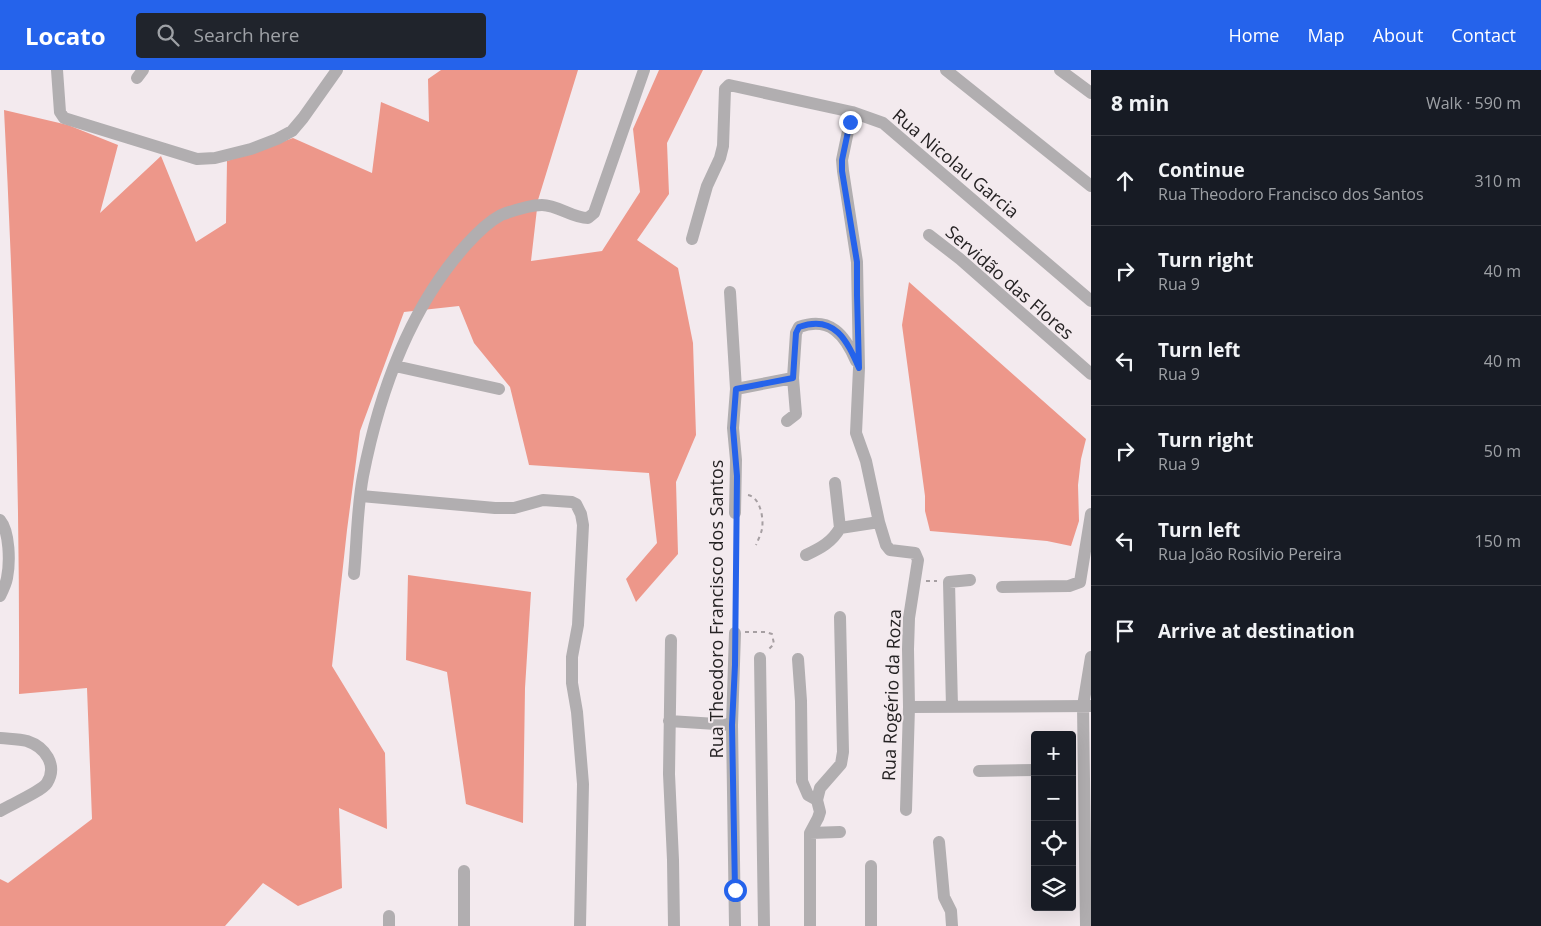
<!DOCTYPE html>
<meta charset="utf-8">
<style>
body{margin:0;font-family:"Open Sans",sans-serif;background:#20242c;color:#f1f3f6}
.controls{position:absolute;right:15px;bottom:15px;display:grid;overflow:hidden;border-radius:5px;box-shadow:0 5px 20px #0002}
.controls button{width:45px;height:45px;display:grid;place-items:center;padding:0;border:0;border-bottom:1px solid #363941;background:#171b24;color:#f1f3f6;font:25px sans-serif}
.stop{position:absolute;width:15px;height:15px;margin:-11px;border:4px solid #2563eb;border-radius:50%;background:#fff}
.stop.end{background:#2563eb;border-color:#fff;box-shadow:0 1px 5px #0008}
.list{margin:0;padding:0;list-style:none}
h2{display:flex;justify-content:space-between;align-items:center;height:65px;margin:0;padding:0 20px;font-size:21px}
h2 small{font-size:16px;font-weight:400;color:#9ea1a6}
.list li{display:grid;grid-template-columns:32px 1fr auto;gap:15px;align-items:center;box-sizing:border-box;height:90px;padding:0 20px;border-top:1px solid #363941}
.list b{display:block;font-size:19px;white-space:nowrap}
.list p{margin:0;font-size:16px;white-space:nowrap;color:#9ea1a6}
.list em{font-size:16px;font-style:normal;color:#9ea1a6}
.icon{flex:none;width:28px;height:28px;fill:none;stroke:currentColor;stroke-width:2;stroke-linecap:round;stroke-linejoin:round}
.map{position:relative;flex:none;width:1091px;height:856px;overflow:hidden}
header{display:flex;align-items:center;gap:30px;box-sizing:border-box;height:70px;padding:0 25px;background:#2563eb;color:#fff}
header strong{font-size:24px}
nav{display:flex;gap:28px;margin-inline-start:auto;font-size:18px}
.search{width:350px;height:45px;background:#20242c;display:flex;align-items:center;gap:12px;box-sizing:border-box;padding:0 18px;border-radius:5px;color:#9ea1a6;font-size:19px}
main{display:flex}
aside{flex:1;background:#171b24}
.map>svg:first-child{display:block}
.forest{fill:#ed978a}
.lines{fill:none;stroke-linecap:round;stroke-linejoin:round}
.path{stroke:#a69fa2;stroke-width:2;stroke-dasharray:4 4;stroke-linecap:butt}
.minor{stroke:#b1aeb0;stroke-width:12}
.route{stroke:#2563eb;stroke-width:6}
.labels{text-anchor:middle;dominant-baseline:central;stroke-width:4;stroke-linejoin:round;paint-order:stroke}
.street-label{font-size:18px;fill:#252223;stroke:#f3eaee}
</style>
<header>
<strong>Locato</strong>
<div class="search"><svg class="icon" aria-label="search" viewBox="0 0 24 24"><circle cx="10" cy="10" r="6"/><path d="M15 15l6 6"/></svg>Search here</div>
<nav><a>Home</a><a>Map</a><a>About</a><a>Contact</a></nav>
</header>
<main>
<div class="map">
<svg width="1091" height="856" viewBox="0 0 1091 856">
<rect width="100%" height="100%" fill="#f3eaee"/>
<path class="forest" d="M441,0H578L538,130L531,191L602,181L640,122L633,59L659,0H703L667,73L669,124L637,170L678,198L693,273L696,365L676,412L678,484L636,532L626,509L657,473L649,403L529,395L510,317L474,273L459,236L404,242L360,361L347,460L332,596L385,683L387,759L339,738L342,818L298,836L263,813L225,856H0V809L8,813L92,749L87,618L19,624C20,429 14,234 4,40L68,55L118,75L100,143L161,86L196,172L226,153L227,91L293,68L372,103L381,32L429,52L428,9Z
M909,212L1086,369L1081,389L1078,415L1079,451L1071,476L1047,471L930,461L925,441V426L902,255Z
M408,505L531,522L525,618L523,753L466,734L447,602L406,590Z"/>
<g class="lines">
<path class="path" d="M748,425C760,427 764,448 762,459C761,464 758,470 756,475
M926,511H937
M735,551V453
M745,562H766L772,564L774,574L769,579"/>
<path class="minor" d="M57,0L60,42L64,48L197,89L215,88L251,79L277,69L292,61L303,48L337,0
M946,0L1091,116
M1060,0L1091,23
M137,8L143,0
M852,42L842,90L843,101L857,192L859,298L856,363L866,391L879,452L886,475L890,480L915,483L918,490L909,548L908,579L909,637L906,740
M929,165L960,189L1091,304
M692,169L707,116L720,88L723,76L725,19L729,15L852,42L883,53L1091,231
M730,222L736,319L733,358L736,390L735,443
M395,296L499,319
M736,319L793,308L796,263L799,257C830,246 845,265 856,291
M787,351L796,344L793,308
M835,413L840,458
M361,426L495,438H514L543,430L572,432L576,434L581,444L583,455L578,555L572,587V613L577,642L583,714L580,856
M0,450C10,462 10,493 7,508C6,514 3,520 0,526
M806,485C821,478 832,472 840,458L879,452
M354,504C357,472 357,438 363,406C379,324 410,237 467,174C477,163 488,152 501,145C509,142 519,139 527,137C531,136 537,135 542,135C558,135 572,148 588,148L594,143L644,0
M1002,517L1069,516L1080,512L1091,444
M735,563L732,655L735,856
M671,570L669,704L673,790L674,856
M760,588L764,856
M798,589L801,631L802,711L808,725L817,730
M909,637L1091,636
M952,637L949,512L970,510
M669,651L732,655
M0,668C9,669 19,669 27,671C45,677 58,695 47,713C42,721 10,735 0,741
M979,701L1035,700
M810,763L840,762
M939,772L944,827L951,841L952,856
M871,796V856
M389,846V856
M464,856V801
M810,856V763L818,748L820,742L817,730L820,718L841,694L843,682L840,547
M1086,856L1083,636L1091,587"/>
</g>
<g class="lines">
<path class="route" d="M735,820L732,655L735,595L737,406L733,358L736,319L793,308L796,263L799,257C835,244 847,271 859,298L857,225V192L842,101V90L850,52"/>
</g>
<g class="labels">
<g class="street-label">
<text transform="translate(956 93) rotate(40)">Rua Nicolau Garcia</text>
<text transform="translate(1010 212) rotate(41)">Servidão das Flores</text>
<text transform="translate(716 539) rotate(-90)">Rua Theodoro Francisco dos Santos</text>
<text transform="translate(891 625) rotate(-88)">Rua Rogério da Roza</text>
</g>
</g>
</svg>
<div class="controls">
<button>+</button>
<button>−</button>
<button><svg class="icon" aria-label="locate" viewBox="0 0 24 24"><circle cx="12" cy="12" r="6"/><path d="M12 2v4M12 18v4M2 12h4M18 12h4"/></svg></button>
<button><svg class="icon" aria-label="layers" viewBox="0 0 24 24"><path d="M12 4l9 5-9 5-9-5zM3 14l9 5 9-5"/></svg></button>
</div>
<div class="stop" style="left:735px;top:820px"></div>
<div class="stop end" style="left:850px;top:52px"></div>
</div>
<aside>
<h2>8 min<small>Walk · 590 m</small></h2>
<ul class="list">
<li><svg class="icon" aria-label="ahead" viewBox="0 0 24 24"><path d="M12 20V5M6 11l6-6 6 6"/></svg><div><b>Continue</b><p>Rua Theodoro Francisco dos Santos</p></div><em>310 m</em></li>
<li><svg class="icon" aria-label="right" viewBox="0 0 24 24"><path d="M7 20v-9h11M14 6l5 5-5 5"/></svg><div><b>Turn right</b><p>Rua 9</p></div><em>40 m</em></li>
<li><svg class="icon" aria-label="left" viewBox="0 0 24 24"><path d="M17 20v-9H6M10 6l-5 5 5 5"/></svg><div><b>Turn left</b><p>Rua 9</p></div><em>40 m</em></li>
<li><svg class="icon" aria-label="right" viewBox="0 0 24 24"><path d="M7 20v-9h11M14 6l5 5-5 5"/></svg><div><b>Turn right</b><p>Rua 9</p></div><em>50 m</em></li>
<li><svg class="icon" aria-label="left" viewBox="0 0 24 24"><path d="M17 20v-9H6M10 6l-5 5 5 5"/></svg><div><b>Turn left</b><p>Rua João Rosílvio Pereira</p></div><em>150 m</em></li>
<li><svg class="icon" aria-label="arrive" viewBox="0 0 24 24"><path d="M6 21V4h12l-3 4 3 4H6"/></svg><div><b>Arrive at destination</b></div></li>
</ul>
</aside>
</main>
